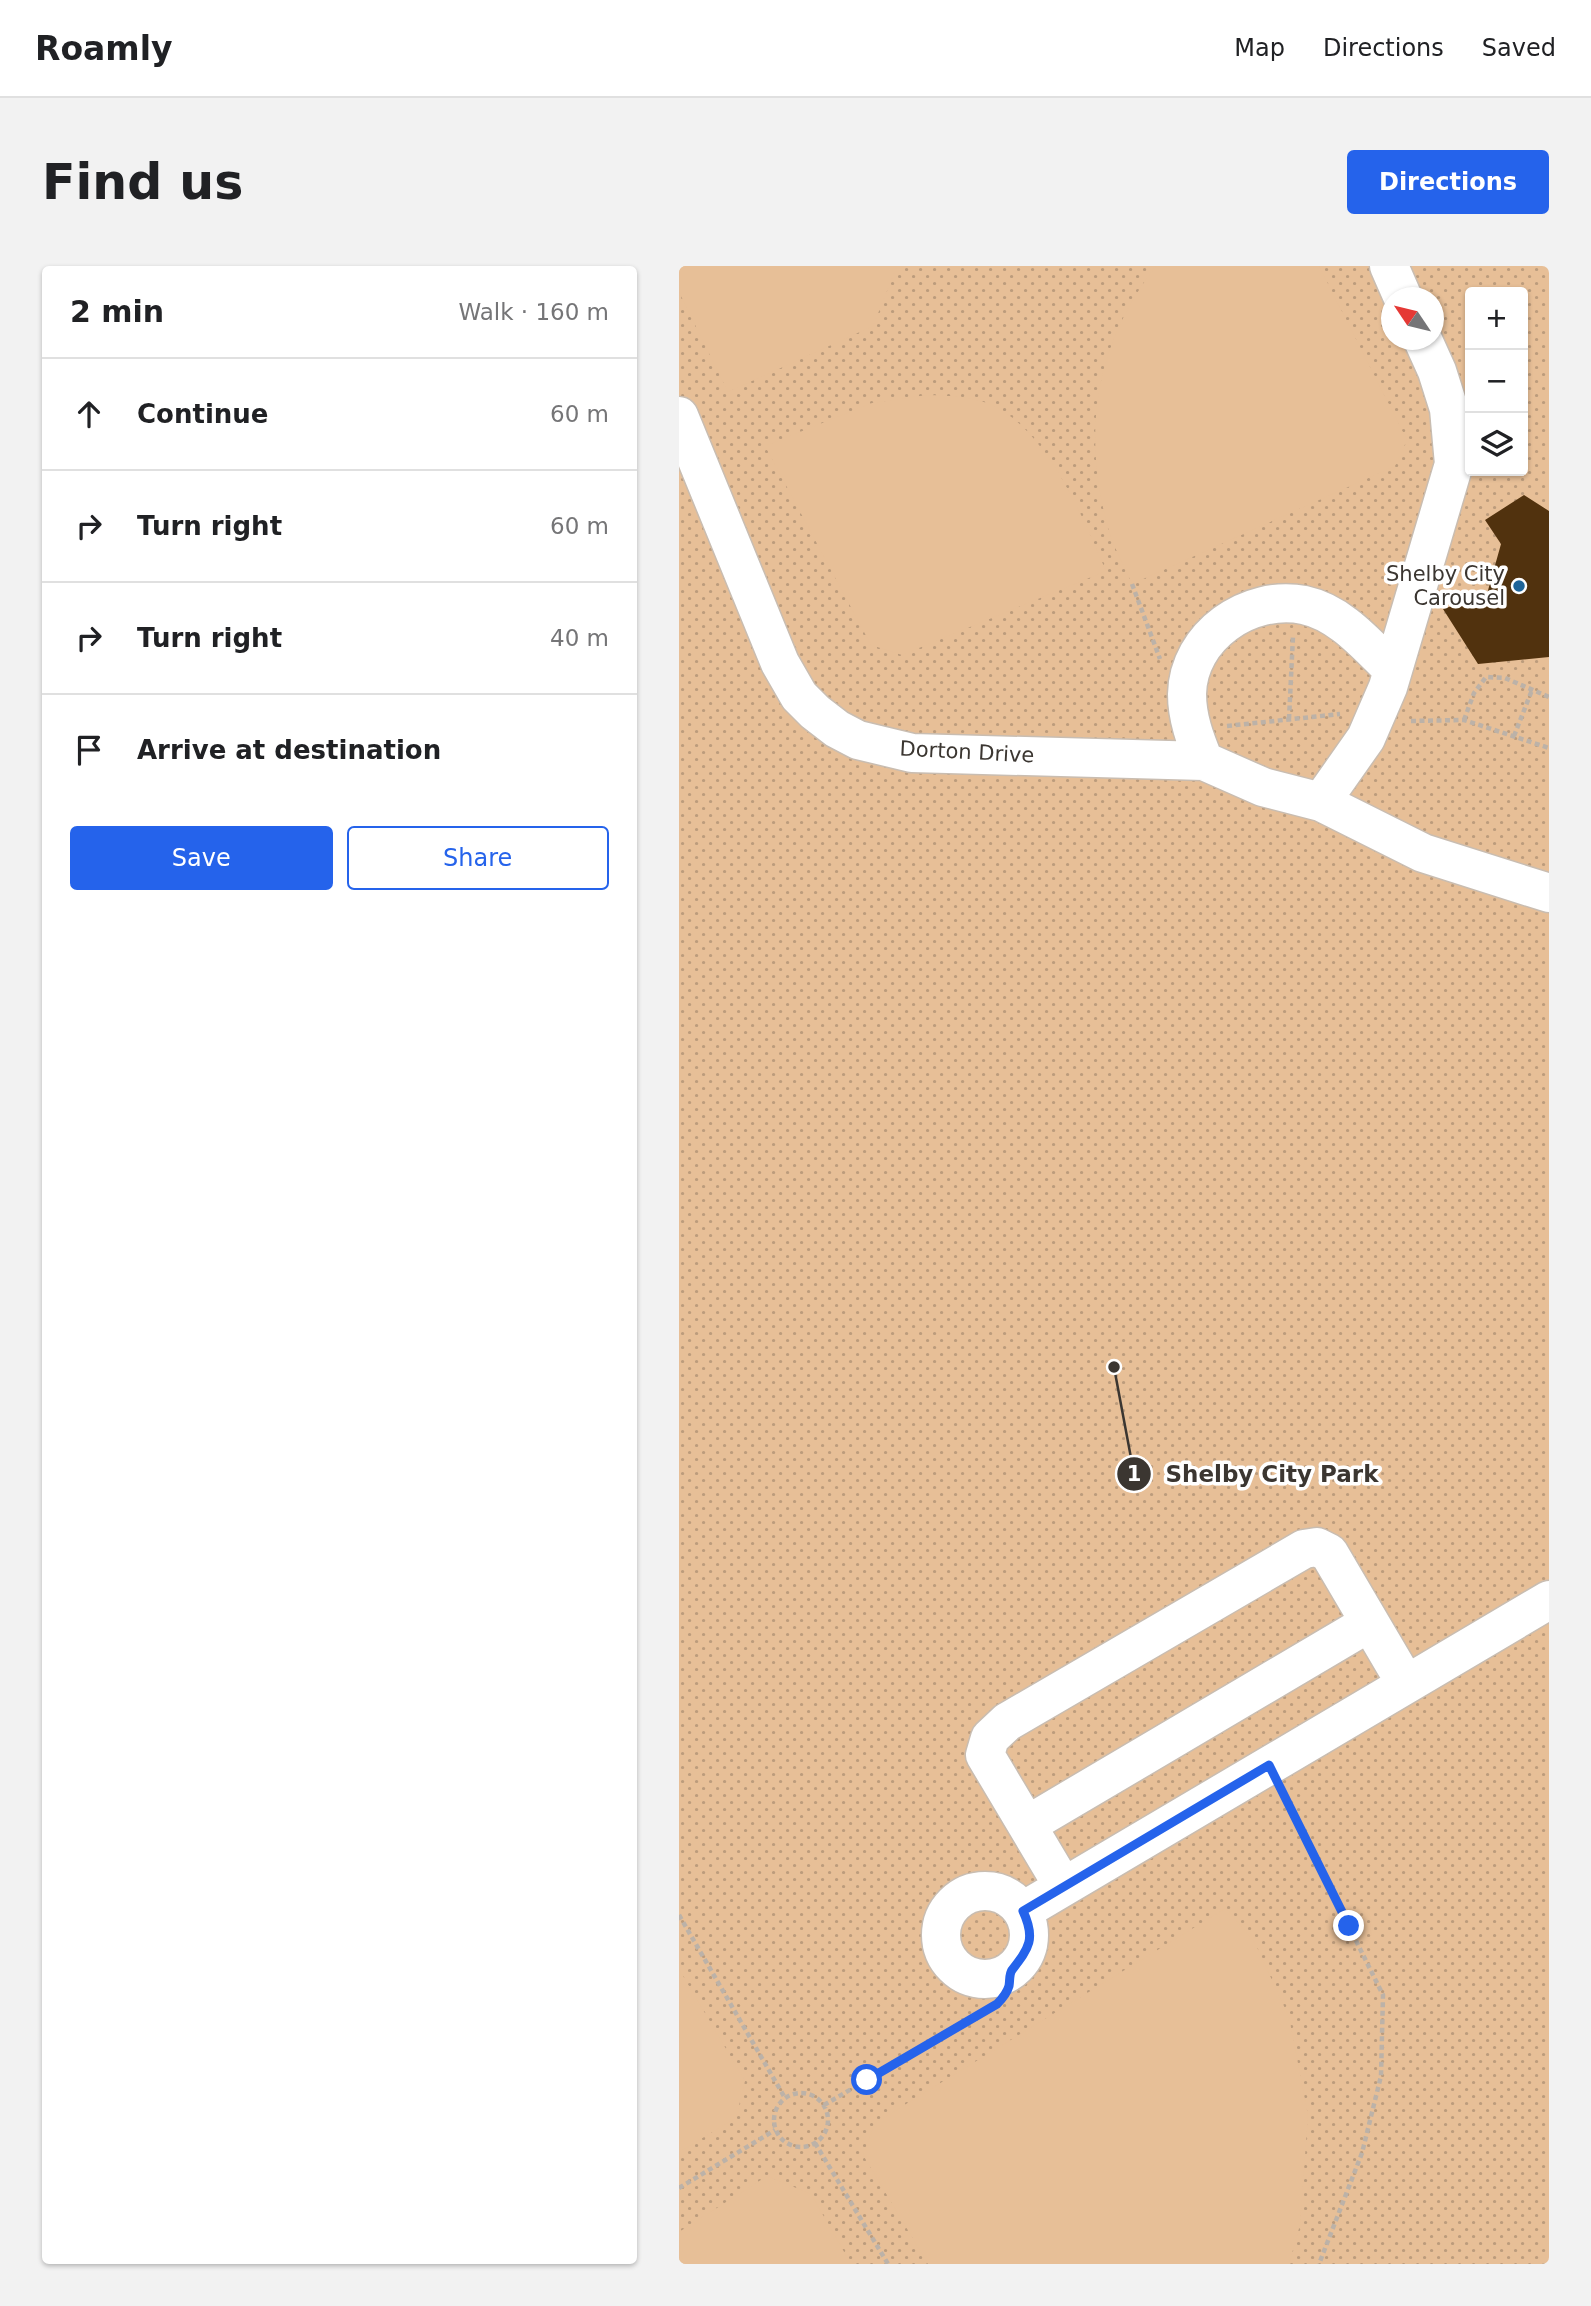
<!DOCTYPE html>
<meta charset="utf-8">
<style>
body{margin:0;font-family:"DejaVu Sans",sans-serif;background:#f2f2f2;color:#202124}
.controls{position:absolute;right:21px;top:21px;display:grid;overflow:hidden;border-radius:7px;box-shadow:0 2px 5px #0004}
.controls button{width:63px;height:63px;display:grid;place-items:center;padding:0;border:0;border-bottom:2px solid #e0e0e0;background:#fff;color:#202124;font:35px sans-serif}
.compass{position:absolute;left:702px;top:21px;width:63px;height:63px;border-radius:50%;background:#fff;box-shadow:0 2px 5px #0004;rotate:305deg}
.stop{position:absolute;width:21px;height:21px;margin:-16px;border:5px solid #2563eb;border-radius:50%;background:#fff}
.stop.end{background:#2563eb;border-color:#fff;box-shadow:0 2px 7px #0008}
.list{margin:0;padding:0;list-style:none}
h2{display:flex;justify-content:space-between;align-items:center;height:91px;margin:0;padding:0 28px;font-size:30px}
h2 small{font-size:23px;font-weight:400;color:#757577}
.list li{display:grid;grid-template-columns:46px 1fr auto;gap:21px;align-items:center;box-sizing:border-box;height:112px;padding:0 28px;border-top:2px solid #e0e0e0}
.list b{display:block;font-size:26px;white-space:nowrap}
.list em{font-size:23px;font-style:normal;color:#757577}
.actions{display:flex;gap:14px;padding:21px 28px}
.actions a{flex:1;padding:16px 0;border:2px solid #2563eb;border-radius:7px;text-align:center;font-size:24px;color:#2563eb}
.actions .main{background:#2563eb;color:#fff}
.icon{flex:none;width:38px;height:38px;fill:none;stroke:currentColor;stroke-width:2;stroke-linecap:round;stroke-linejoin:round}
.map{position:relative;flex:none;width:870px;height:1998px;overflow:hidden;border-radius:7px}
header{display:flex;align-items:center;gap:42px;box-sizing:border-box;height:98px;padding:0 35px;background:#fff;border-bottom:2px solid #e0e0e0}
header strong{font-size:33px}
nav{display:flex;gap:38px;margin-inline-start:auto;font-size:24px}
.intro{display:flex;align-items:center;justify-content:space-between;box-sizing:border-box;height:168px;padding:0 42px}
h1{margin:0;font-size:49px}
.button{padding:18px 32px;border-radius:7px;background:#2563eb;color:#fff;font-size:24px;font-weight:700}
main{display:flex;gap:42px;padding:0 42px}
aside{flex:1;background:#fff;border-radius:7px;box-shadow:0 2px 5px #0004}
.map>svg:first-child{display:block}
.park{fill:url(#park-dots);fill-rule:evenodd}
.pitch{fill:#e7bf97}
.building{fill:#51320e}
.lines{fill:none;stroke-linecap:round;stroke-linejoin:round}
.minor-casing{stroke:#c9bdb1;stroke-width:41}
.path{stroke:#bcb2a8;stroke-width:4.5;stroke-dasharray:5 3.5;stroke-linecap:butt}
.minor{stroke:#fff;stroke-width:38}
.route{stroke:#2563eb;stroke-width:9}
.poi-dot{fill:#1e6498;stroke:#fff;stroke-width:2.5}
.labels{text-anchor:middle;dominant-baseline:central;stroke-width:7;stroke-linejoin:round;paint-order:stroke}
.poi-label{font-size:21px;fill:#3b3631;stroke:#fff;text-anchor:end}
.street-label{font-size:21px;fill:#3b3631;stroke:#fff}
.leader{fill:none;stroke:#3b3631;stroke-width:2.5}
.callout-dot{fill:#3b3631;stroke:#fff;stroke-width:2.5}
.mark-label{font-size:21px;text-anchor:middle;font-weight:bold;fill:#fff}
.callout-label{font-size:23px;text-anchor:middle;font-weight:bold;fill:#3b3631;stroke:#fff;stroke-width:7;stroke-linejoin:round;paint-order:stroke}
</style>
<header>
<strong>Roamly</strong>
<nav><a>Map</a><a>Directions</a><a>Saved</a></nav>
</header>
<div class="intro"><h1>Find us</h1><a class="button">Directions</a></div>
<main>
<aside>
<h2>2 min<small>Walk · 160 m</small></h2>
<ul class="list">
<li><svg class="icon" aria-label="ahead" viewBox="0 0 24 24"><path d="M12 20V5M6 11l6-6 6 6"/></svg><div><b>Continue</b></div><em>60 m</em></li>
<li><svg class="icon" aria-label="right" viewBox="0 0 24 24"><path d="M7 20v-9h11M14 6l5 5-5 5"/></svg><div><b>Turn right</b></div><em>60 m</em></li>
<li><svg class="icon" aria-label="right" viewBox="0 0 24 24"><path d="M7 20v-9h11M14 6l5 5-5 5"/></svg><div><b>Turn right</b></div><em>40 m</em></li>
<li><svg class="icon" aria-label="arrive" viewBox="0 0 24 24"><path d="M6 21V4h12l-3 4 3 4H6"/></svg><div><b>Arrive at destination</b></div></li>
</ul>
<div class="actions"><a class="main">Save</a><a>Share</a></div>
</aside>
<div class="map">
<svg width="870" height="1998" viewBox="0 0 870 1998">
<defs>
<pattern id="park-dots" width="8" height="8" patternUnits="userSpaceOnUse" patternTransform="scale(1.75)"><rect width="8" height="8" fill="#e7bf97"/><path d="M2 2h.1M6 6h.1" fill="none" stroke="#bc9c7c" stroke-width="1.8" stroke-linecap="round"/></pattern>
</defs>
<rect width="100%" height="100%" fill="#f4e8dc"/>
<path class="park" d="M0,0H870V1998H0ZM791,26H844V205H791ZM712,32H754V74H712Z"/>
<path class="pitch" d="M0,0H218L194,60L49,126L0,26Z
M477,0H640L728,174L716,200L453,318C445,299 433,279 428,258C403,164 417,77 477,0Z
M248,129C271,130 296,130 317,141C371,170 404,252 427,305L223,389L192,379L86,180L193,137Z
M547,1642L576,1677L610,1751L629,1849L621,1959L610,1998H249L184,1889L196,1857Z
M0,1703L66,1815L57,1852L0,1886Z
M88,1910L132,1928L172,1998H0V1966Z"/>
<path class="building" d="M845,229L870,245V391L799,398L764,343L808,328L822,278L806,254Z"/>
<g class="lines">
<defs>
<path id="minor" d="M710,0L724,32
M0,150L101,397L120,430L136,446L158,463L179,474L233,487L525,495L584,521L642,536L744,587L870,627
M525,495C516,473 508,452 508,428C509,370 570,328 625,339C662,347 688,379 714,404
M642,536L687,472L709,421L775,198L770,143L758,105L744,74
M348,1559L690,1357
M384,1620L306,1489L311,1472L328,1456L625,1283L638,1281L650,1287L727,1418
M262 1669a44 44 0 1 1 88 0a44 44 0 1 1-88 0Z
M344,1645L870,1334"/>
</defs>
<use href="#minor" class="minor-casing"/>
<path class="path" d="M453,318L481,393
M610,453L614,370
M785,454L795,427L807,411L826,412L870,431
M732,455L785,454L870,482
M548,460L661,448
M835,470L853,424
M605,1530L704,1729L702,1810L683,1887L640,1998
M0,1649L106,1832
M95 1854a27 27 0 1 1 54 0a27 27 0 1 1-54 0Z
M145,1839L318,1738L330,1723L332,1704
M136,1877L209,1998
M0,1922L96,1864"/>
<use href="#minor" class="minor"/>
</g>
<g class="lines">
<path class="route" d="M188,1814L318,1738C323,1733 328,1727 330,1720C331,1715 330,1708 333,1704C350,1682 357,1673 344,1645L590,1499L670,1660"/>
</g>
<circle class="poi-dot" cx="840" cy="320" r="7"/>
<g class="labels">
<g class="poi-label">
<text x="826" y="308">Shelby City<tspan x="826" dy="24">Carousel</tspan></text>
</g>
<g class="street-label">
<text transform="translate(288 486) rotate(3)">Dorton Drive</text>
</g>
</g>
<path class="leader" d="M435 1101L455 1208"/>
<g class="callout-dot">
<circle cx="435" cy="1101" r="7"/>
<circle cx="455" cy="1208" r="18"/>
</g>
<g class="mark-label">
<text x="455" y="1215">1</text>
</g>
<g class="callout-label">
<text x="593" y="1216">Shelby City Park</text>
</g>
</svg>
<div class="controls">
<button>+</button>
<button>−</button>
<button><svg class="icon" aria-label="layers" viewBox="0 0 24 24"><path d="M12 4l9 5-9 5-9-5zM3 14l9 5 9-5"/></svg></button>
</div>
<svg class="compass" viewBox="-18 -18 36 36"><path d="M0-13l5 13h-10z" fill="#e53935"/><path d="M0 13l5-13h-10z" fill="#757577"/></svg>
<div class="stop" style="left:188px;top:1814px"></div>
<div class="stop end" style="left:670px;top:1660px"></div>
</div>
</main>
